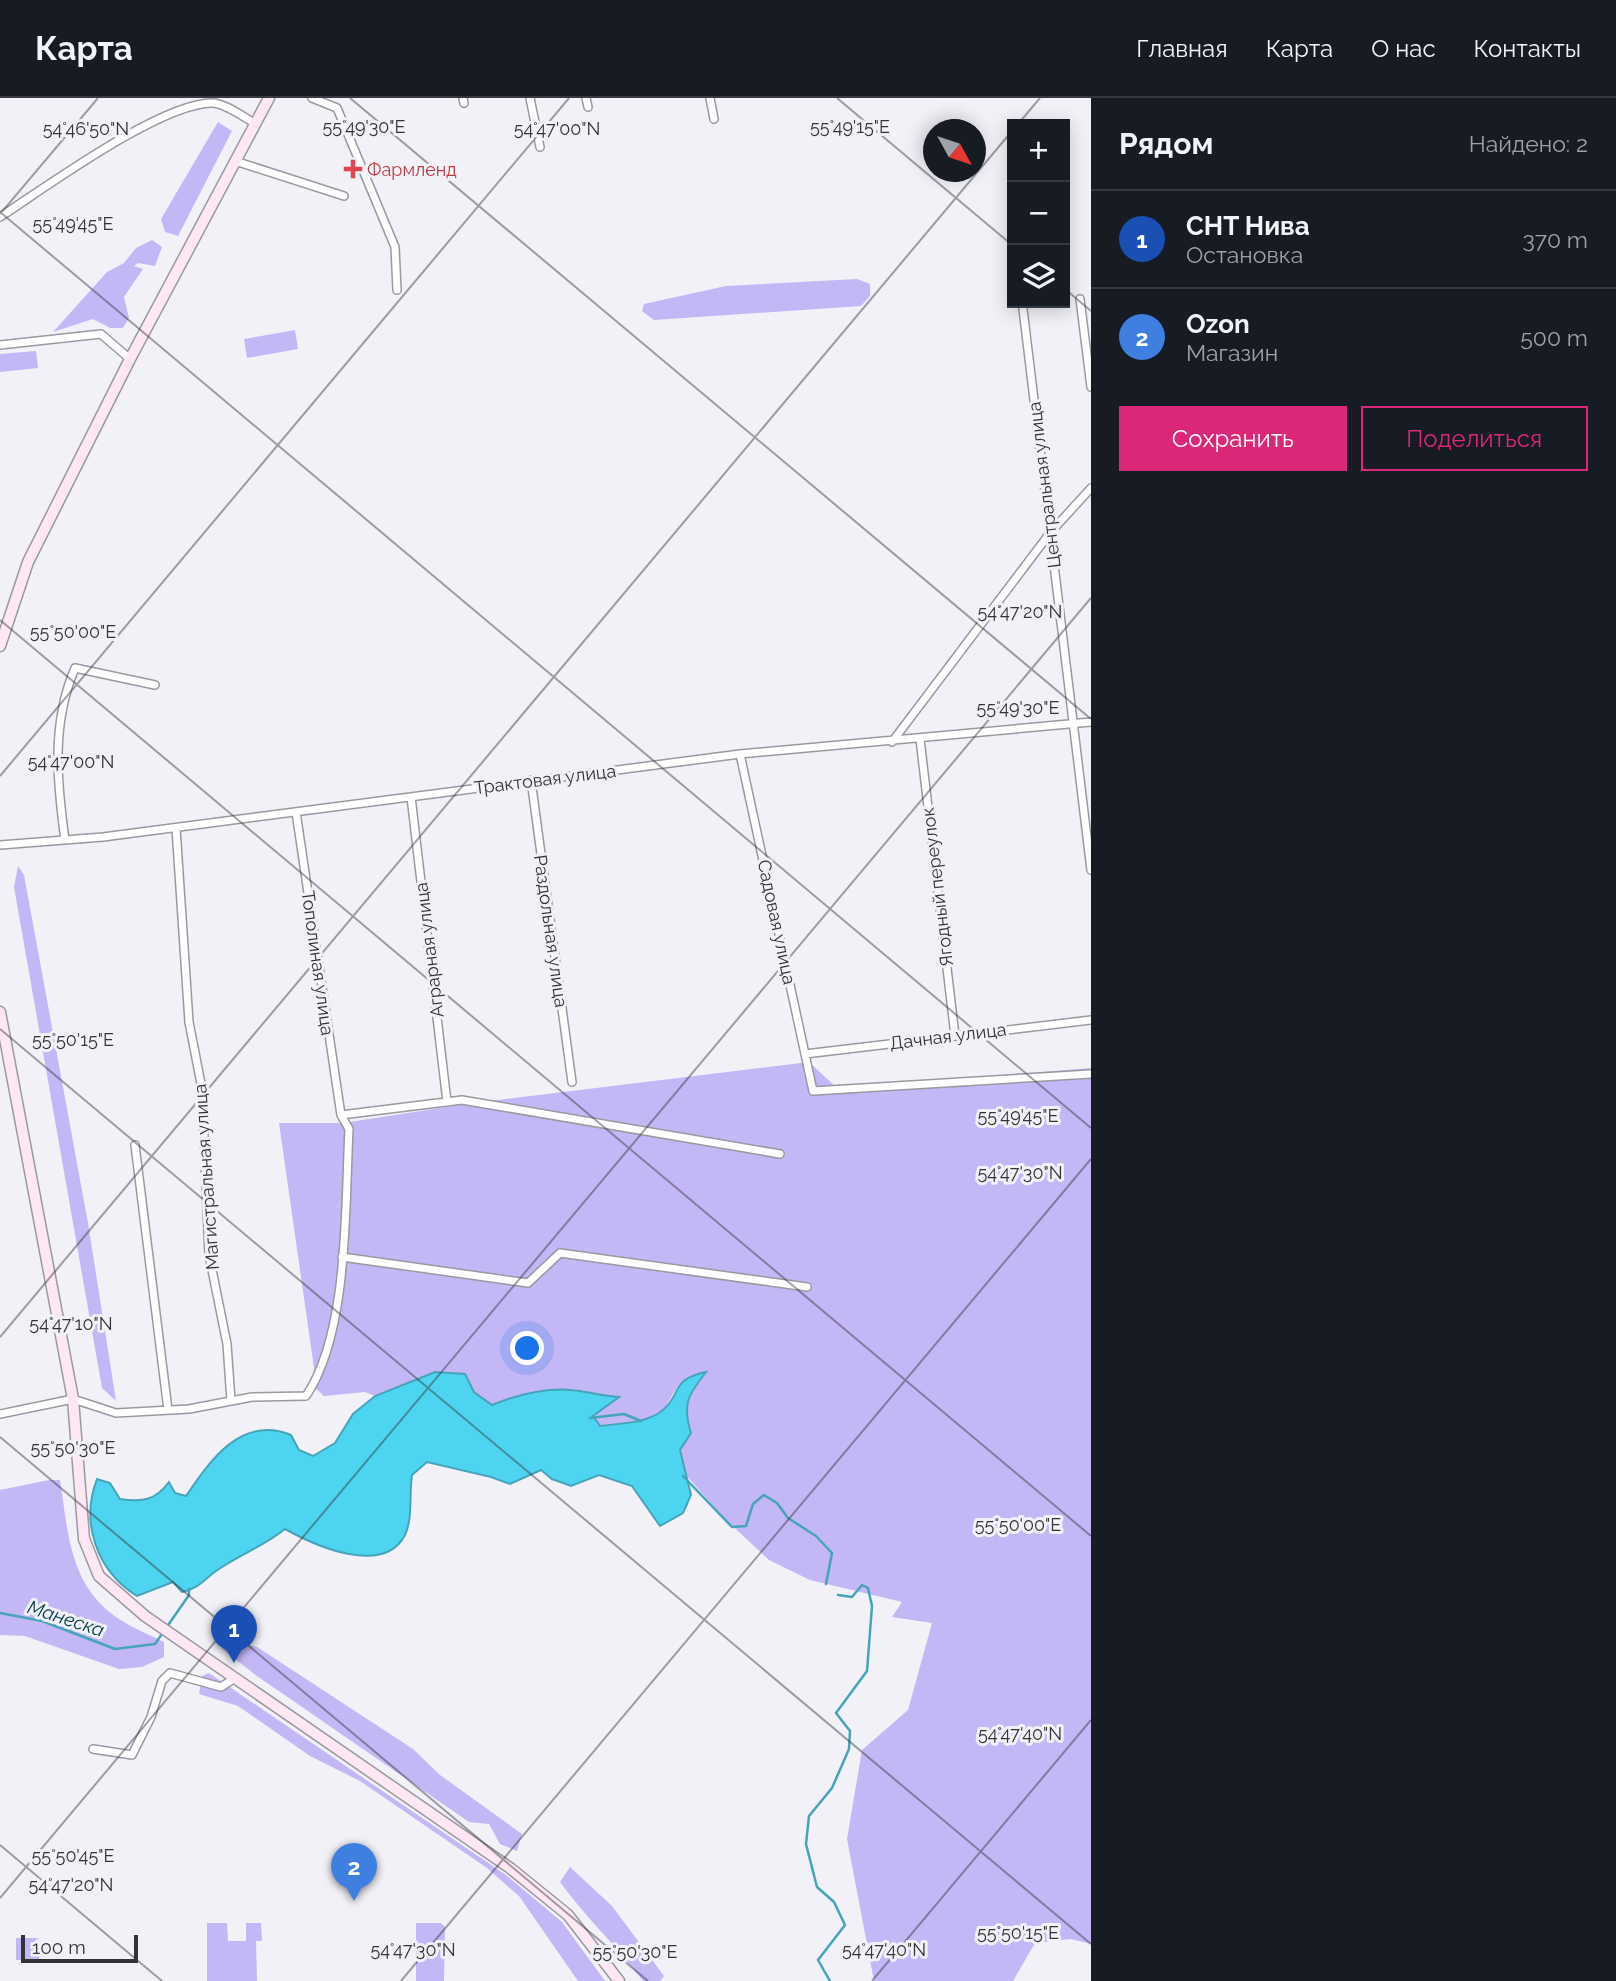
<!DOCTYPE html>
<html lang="ru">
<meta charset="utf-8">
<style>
body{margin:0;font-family:Raleway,sans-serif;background:#20242c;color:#f1f3f6}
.controls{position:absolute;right:21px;top:21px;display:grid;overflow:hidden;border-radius:0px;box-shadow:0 4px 18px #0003}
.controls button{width:63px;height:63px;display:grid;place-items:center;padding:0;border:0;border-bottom:2px solid #363941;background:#171b24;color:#f1f3f6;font:35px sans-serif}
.compass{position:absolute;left:923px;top:21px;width:63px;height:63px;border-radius:50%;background:#171b24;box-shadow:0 4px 18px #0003;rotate:130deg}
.scale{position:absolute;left:21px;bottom:18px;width:117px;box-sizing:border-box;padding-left:7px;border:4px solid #343437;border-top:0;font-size:19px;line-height:24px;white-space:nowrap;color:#343437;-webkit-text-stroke:5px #f2f1f8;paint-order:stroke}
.you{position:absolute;left:528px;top:1251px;width:24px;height:24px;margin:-18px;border:5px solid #fff;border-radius:50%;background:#1a73e8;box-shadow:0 0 0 10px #1a73e833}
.badge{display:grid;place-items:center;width:46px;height:46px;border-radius:50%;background:#db2777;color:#fff;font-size:23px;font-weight:700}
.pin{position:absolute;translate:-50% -58px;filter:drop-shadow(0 2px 4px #0008)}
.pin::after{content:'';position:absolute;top:37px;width:24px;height:21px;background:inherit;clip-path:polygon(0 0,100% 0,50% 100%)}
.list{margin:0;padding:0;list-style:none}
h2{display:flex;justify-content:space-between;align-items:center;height:91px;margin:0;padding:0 28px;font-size:30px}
h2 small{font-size:23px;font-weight:400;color:#9ea1a6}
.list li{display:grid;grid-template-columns:46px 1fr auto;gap:21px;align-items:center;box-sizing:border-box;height:98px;padding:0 28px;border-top:2px solid #363941}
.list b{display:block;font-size:26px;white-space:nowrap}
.list p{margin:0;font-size:23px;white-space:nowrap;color:#9ea1a6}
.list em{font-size:23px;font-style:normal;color:#9ea1a6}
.actions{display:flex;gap:14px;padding:21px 28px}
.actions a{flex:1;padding:16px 0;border:2px solid #db2777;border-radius:0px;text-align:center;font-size:24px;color:#db2777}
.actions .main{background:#db2777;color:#fff}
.icon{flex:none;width:38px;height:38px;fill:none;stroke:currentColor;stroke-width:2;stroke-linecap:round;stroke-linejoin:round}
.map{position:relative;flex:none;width:1091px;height:1883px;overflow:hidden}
header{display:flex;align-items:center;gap:42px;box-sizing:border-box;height:98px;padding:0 35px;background:#171b24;border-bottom:2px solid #363941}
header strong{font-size:33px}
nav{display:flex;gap:38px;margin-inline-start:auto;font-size:24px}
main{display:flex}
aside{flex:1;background:#171b24}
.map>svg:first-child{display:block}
.green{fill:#c4b7f5}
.water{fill:#4dd4f1;stroke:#46a4b9;stroke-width:2}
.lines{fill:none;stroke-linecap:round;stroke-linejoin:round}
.stream{stroke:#46a4b9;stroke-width:2.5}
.street-casing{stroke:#9a99a0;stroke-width:10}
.secondary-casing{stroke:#9a99a0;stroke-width:13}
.street{stroke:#fff;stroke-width:7}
.secondary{stroke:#fce7f3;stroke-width:10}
.ticks{fill:none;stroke:#343437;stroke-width:2;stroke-opacity:0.45}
.health-dot{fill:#e0444e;stroke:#f2f1f8;stroke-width:2.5}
.labels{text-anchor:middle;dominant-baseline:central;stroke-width:6;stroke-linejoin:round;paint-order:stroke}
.health-label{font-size:18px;fill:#be3a42;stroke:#f2f1f8;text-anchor:start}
.street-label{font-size:18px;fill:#343437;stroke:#f2f1f8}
.water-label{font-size:19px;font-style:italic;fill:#003e4a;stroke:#f2f1f8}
.ticks-label{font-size:18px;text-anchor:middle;fill:#343437;stroke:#f2f1f8;stroke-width:6;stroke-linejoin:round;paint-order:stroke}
</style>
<header>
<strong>Карта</strong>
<nav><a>Главная</a><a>Карта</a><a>О нас</a><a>Контакты</a></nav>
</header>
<main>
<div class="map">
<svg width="1091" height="1883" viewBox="0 0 1091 1883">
<rect width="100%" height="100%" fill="#f2f1f8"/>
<path class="green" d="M218,24L232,33L178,138L165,134L161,121Z
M152,142L162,149L155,168L138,165L134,168L143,171L124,199L129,220L123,230H110L93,221L53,234L107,174L124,165L136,150Z
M857,181L870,186V198L861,208L654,222L642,213L644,206L726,188Z
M295,232L298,251L247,260L244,241Z
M36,253L38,270L0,274V256Z
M18,768L24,777L88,1125L116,1303L102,1290L14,789Z
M809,964L837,990L1091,970V1846L1071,1841L1035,1845L1013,1883H874L847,1741L862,1652L908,1612L932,1525L892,1519L902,1504L810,1482L769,1462L726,1422L684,1375L680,1351L691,1335C681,1305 690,1299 705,1274L679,1286L664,1311L644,1322L600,1328L593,1319L618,1299C604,1298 592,1294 579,1292C550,1289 518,1296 492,1307L474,1294L465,1276L435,1274L375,1298L365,1294L324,1298L313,1288L314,1270L279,1025H343L466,1006Z
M49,1382H60C68,1433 69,1486 116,1519C130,1529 148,1536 164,1544V1559L142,1569L119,1571L25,1538L0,1537V1392Z
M242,1545L257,1549L413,1651L440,1677L522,1736L517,1753L500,1746L489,1726L469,1724L257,1578L221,1550Z
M209,1575L506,1777L562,1824L605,1883H578L519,1798L487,1770L360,1683L310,1658L238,1608L199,1596L202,1578Z
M570,1769L612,1808L664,1878L660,1883H643C617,1848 585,1819 560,1784Z
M207,1825H227L228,1843H246V1825H261L262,1843H256L257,1883H207Z
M416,1825H441L445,1829L444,1883H416Z
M16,1840H39V1862H16Z"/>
<path class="water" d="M435,1274L465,1276L474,1294L492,1307C519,1296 551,1288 580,1293C593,1295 605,1298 619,1299L593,1318L600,1328C620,1325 646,1326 663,1312C683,1294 670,1282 706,1274C688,1297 682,1306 691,1335L680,1352L691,1397L683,1415L660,1428L632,1388L599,1377L571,1388L552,1381L541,1372L510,1386L491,1379L427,1364L412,1377C409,1396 413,1420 405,1437C383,1479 314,1447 285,1431C264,1448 241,1456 219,1471C205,1480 200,1490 182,1494L173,1484L137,1498C97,1473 80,1425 97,1381L110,1385L120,1401C142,1404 155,1403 169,1384L175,1395L186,1398C211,1361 242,1317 291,1337L299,1352L313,1358L335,1345L353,1316L375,1298Z"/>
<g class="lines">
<path class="stream" d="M590,1320L624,1316L641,1323
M683,1378L732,1429L746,1428L753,1406L764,1397L777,1405L788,1420L816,1438L832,1455L826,1486
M0,1515L42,1523L115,1551L155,1546L189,1497V1491
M830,1883L818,1862L845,1827L834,1804L817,1789L806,1746L809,1718L832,1690L849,1651L850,1633L836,1615L867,1573L872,1508L868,1490L862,1487L852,1499L838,1497"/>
<defs>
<path id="street" d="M312,0L337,10L395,149L397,192
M463,0L464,5
M530,0L540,49
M586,0L588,9
M710,0L714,21
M235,63L344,98
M0,119C46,89 161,5 212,5C225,5 243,19 255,25
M1080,201L1091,289
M1023,211L1091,772
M0,247L101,236L130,261
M920,641L955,938
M892,644L1050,435L1091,390
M740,656L813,993L1091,976
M531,682L572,984
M411,699L447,1004
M176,730L189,924L202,991L209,1157L227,1246L231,1303
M65,742C57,684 51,626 75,570L155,587
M0,747L103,739L740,656L1091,624
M805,956L1091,922
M341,1017L462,1002L780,1056
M135,1047L168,1312
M342,1159L528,1185L560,1155L807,1189
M0,1316L73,1301L116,1315L189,1311L252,1299L306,1298C349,1235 345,1106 349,1031L341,1017L296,714
M93,1651L132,1657L151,1619L162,1583L170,1575L221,1589L235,1580"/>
<path id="secondary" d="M0,548L28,464L130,261L269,0
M0,914L73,1301L84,1441L99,1478L145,1518L510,1770L568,1817L619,1883"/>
</defs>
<use href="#street" class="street-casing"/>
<use href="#secondary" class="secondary-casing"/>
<use href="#street" class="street"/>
<use href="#secondary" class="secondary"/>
</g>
<path class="ticks" d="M350,0L1091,621M837,0L1012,147M1018,26L1040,0M0,114L1091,1030M0,116L98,0M1065,191L1091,213M0,522L1091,1438M0,678L569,0M0,931L1091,1846M0,1239L1012,33M0,1339L648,1883M0,1747L162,1883M0,1800L1091,500M401,1883L1091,1061M872,1883L1091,1622"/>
<path class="health-dot" d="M349.5 60.5h7v7h7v7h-7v7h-7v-7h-7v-7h7z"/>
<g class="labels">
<g class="health-label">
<text x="367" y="71">Фармленд</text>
</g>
<g class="street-label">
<text transform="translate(1044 387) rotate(-97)">Центральная улица</text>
<text transform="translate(545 681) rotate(-7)">Трактовая улица</text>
<text transform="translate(937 789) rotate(-97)">Ягодный переулок</text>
<text transform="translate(777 824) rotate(78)">Садовая улица</text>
<text transform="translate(551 833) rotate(82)">Раздольная улица</text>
<text transform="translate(429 852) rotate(-97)">Аграрная улица</text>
<text transform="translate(318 865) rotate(82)">Тополиная улица</text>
<text transform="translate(948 938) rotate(-7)">Дачная улица</text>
<text transform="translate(206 1079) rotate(-94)">Магистральная улица</text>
</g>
<g class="water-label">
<text transform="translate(66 1520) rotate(18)">Манеска</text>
</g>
</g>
<g class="ticks-label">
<text x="364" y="35">55°49'30"E</text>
<text x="850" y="35">55°49'15"E</text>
<text x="86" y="37">54°46'50"N</text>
<text x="557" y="37">54°47'00"N</text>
<text x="73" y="132">55°49'45"E</text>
<text x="1020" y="520">54°47'20"N</text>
<text x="73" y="540">55°50'00"E</text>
<text x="1018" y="616">55°49'30"E</text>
<text x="71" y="670">54°47'00"N</text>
<text x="73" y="948">55°50'15"E</text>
<text x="1018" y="1024">55°49'45"E</text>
<text x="1020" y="1081">54°47'30"N</text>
<text x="71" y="1232">54°47'10"N</text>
<text x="73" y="1356">55°50'30"E</text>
<text x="1018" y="1433">55°50'00"E</text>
<text x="1020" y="1642">54°47'40"N</text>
<text x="73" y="1764">55°50'45"E</text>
<text x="71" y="1793">54°47'20"N</text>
<text x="1018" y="1841">55°50'15"E</text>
<text x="413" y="1858">54°47'30"N</text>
<text x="884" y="1858">54°47'40"N</text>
<text x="635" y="1860">55°50'30"E</text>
</g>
</svg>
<div class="controls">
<button>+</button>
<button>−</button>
<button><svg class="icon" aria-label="layers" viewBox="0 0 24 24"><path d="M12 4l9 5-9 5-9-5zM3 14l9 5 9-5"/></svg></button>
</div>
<svg class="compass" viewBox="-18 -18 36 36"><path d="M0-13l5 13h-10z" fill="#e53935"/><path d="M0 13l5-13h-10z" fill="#9ea1a6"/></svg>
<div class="scale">100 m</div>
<div class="you"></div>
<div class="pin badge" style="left:234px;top:1565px;background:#1a4fb4">1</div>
<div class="pin badge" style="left:354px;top:1803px;background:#3f7fe0">2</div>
</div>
<aside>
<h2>Рядом<small>Найдено: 2</small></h2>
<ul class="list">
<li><span class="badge" style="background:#1a4fb4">1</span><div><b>СНТ Нива</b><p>Остановка</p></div><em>370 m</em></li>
<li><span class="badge" style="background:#3f7fe0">2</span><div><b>Ozon</b><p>Магазин</p></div><em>500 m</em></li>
</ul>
<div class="actions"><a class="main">Сохранить</a><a>Поделиться</a></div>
</aside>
</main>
